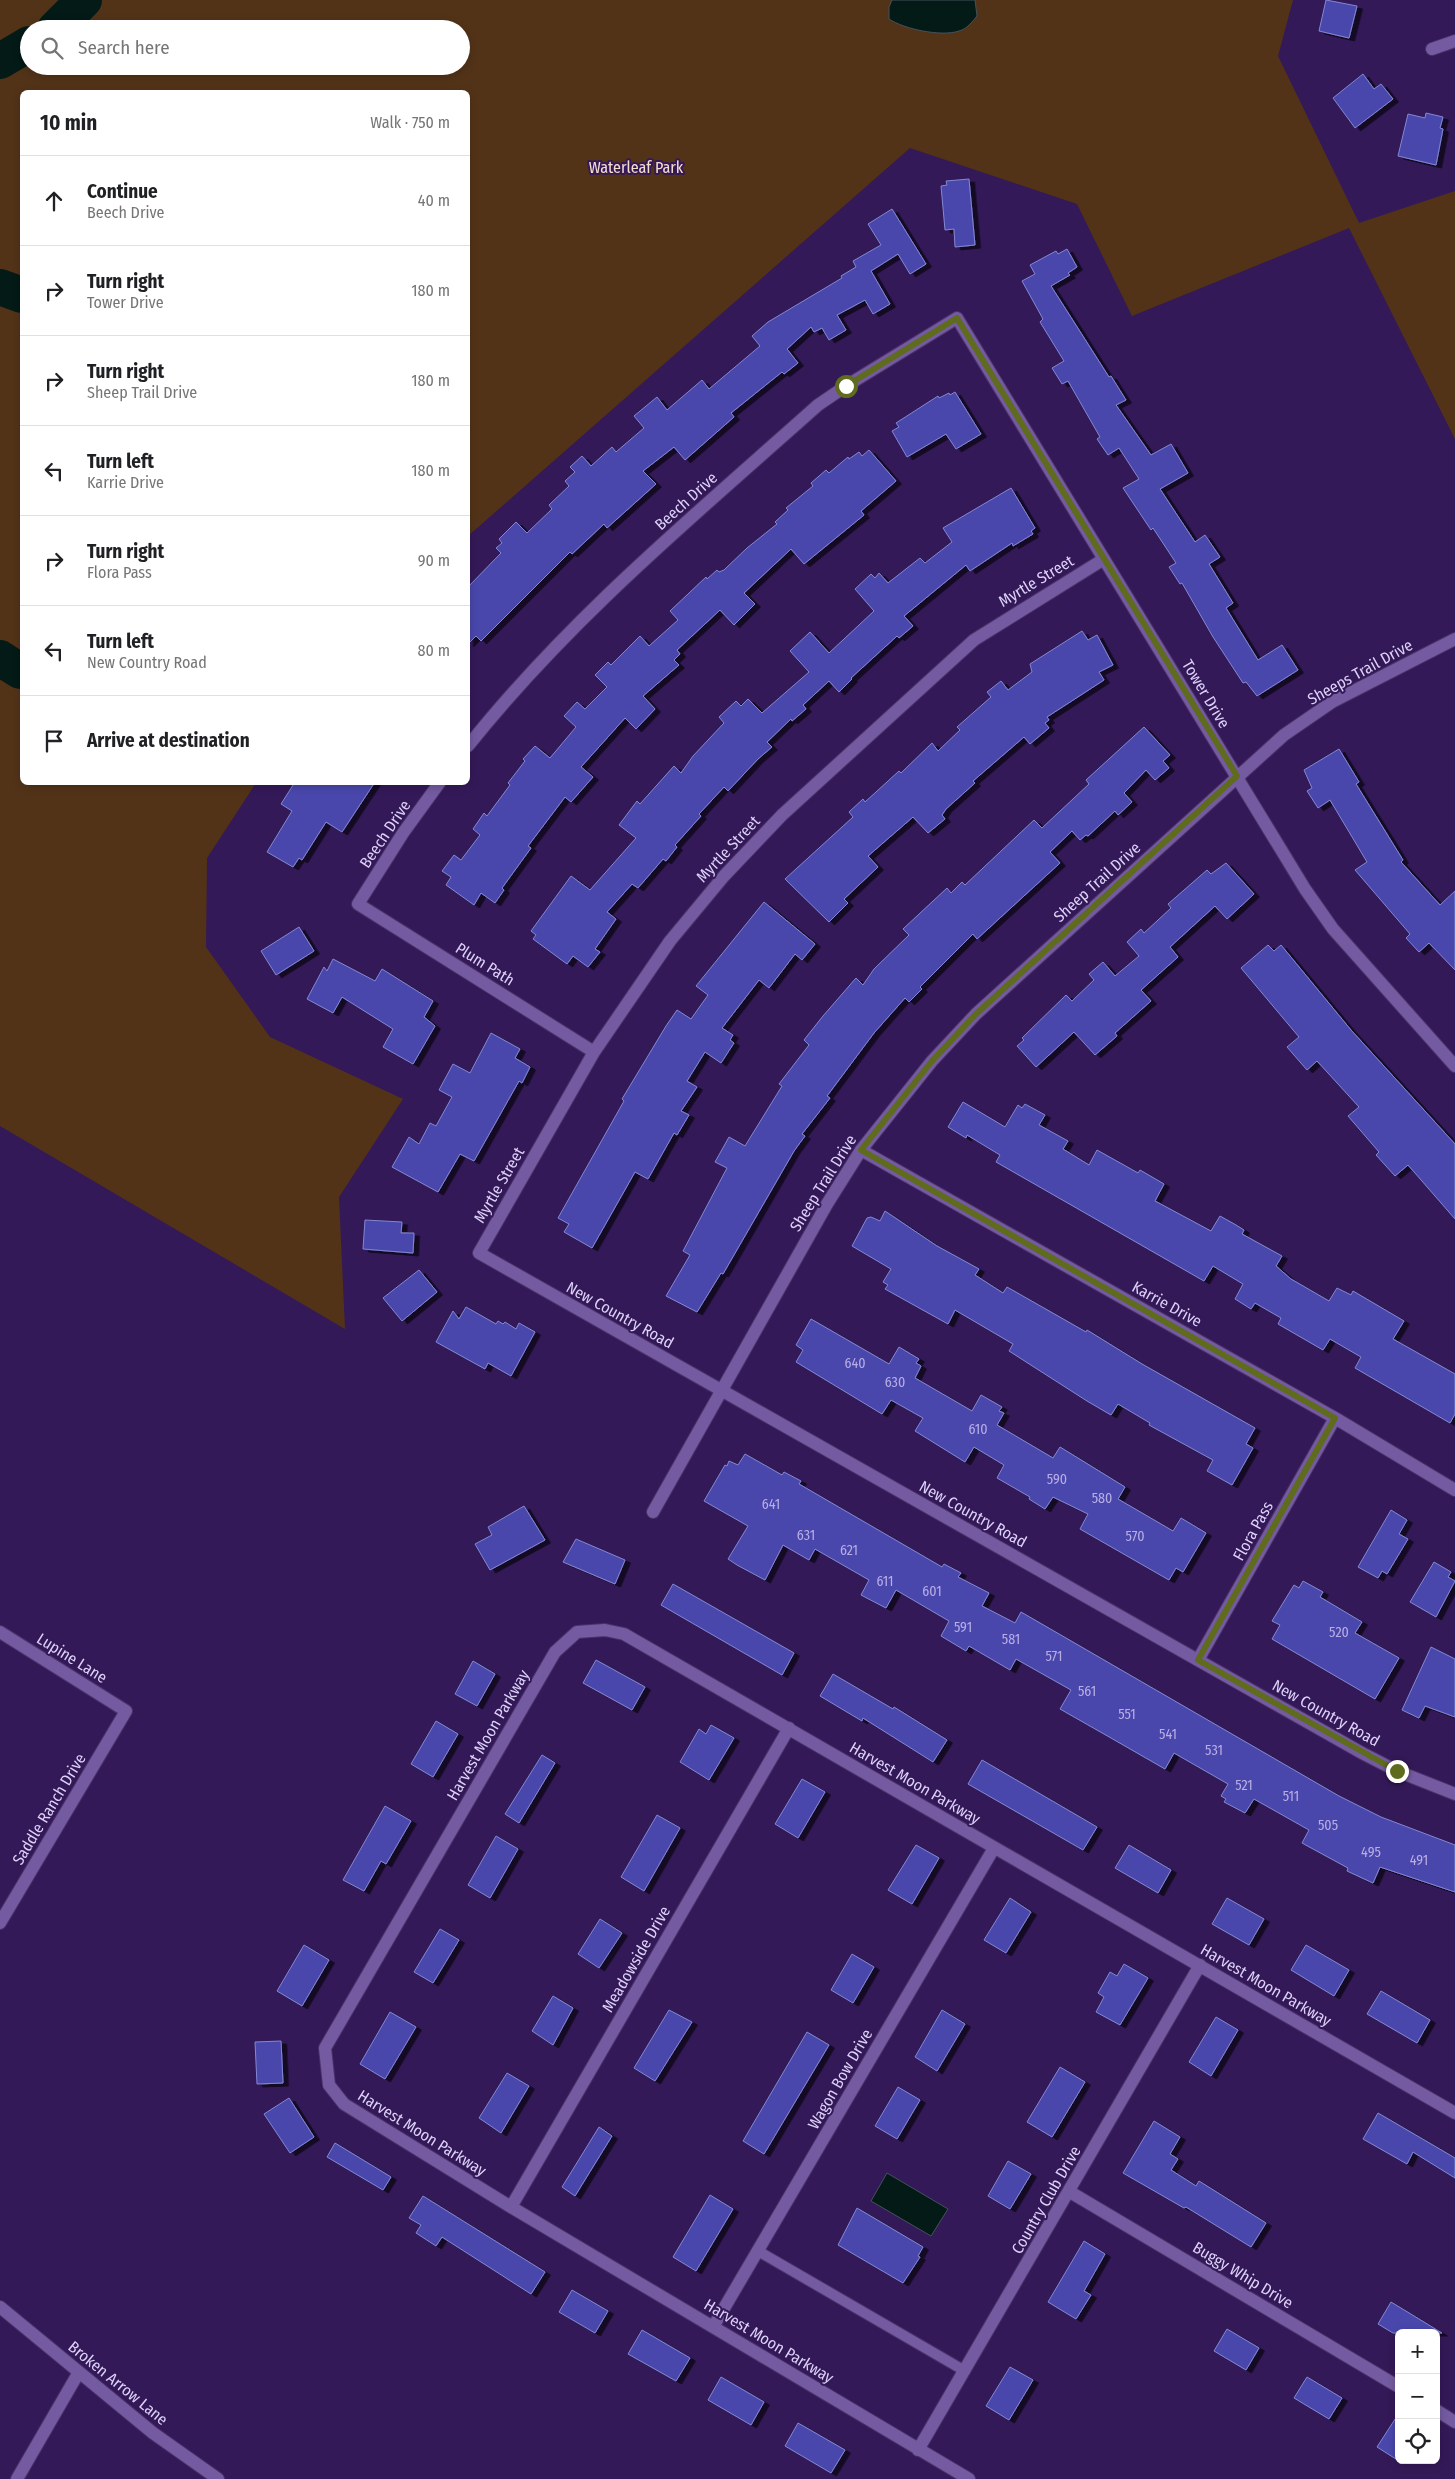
<!DOCTYPE html>
<meta charset="utf-8">
<style>
body{margin:0;font-family:"Fira Sans Condensed",sans-serif;background:#f2f2f2;color:#202124}
.controls{position:absolute;right:15px;bottom:15px;display:grid;overflow:hidden;border-radius:8px;box-shadow:0 2px 8px #0003}
.controls button{width:45px;height:45px;display:grid;place-items:center;padding:0;border:0;border-bottom:1px solid #e0e0e0;background:#fff;color:#202124;font:25px sans-serif}
.stop{position:absolute;width:15px;height:15px;margin:-11px;border:4px solid #5f6b1d;border-radius:50%;background:#fff}
.stop.end{background:#5f6b1d;border-color:#fff;box-shadow:0 1px 5px #0008}
.list{margin:0;padding:0;list-style:none}
h2{display:flex;justify-content:space-between;align-items:center;height:65px;margin:0;padding:0 20px;font-size:21px}
h2 small{font-size:16px;font-weight:400;color:#757577}
.list li{display:grid;grid-template-columns:32px 1fr auto;gap:15px;align-items:center;box-sizing:border-box;height:90px;padding:0 20px;border-top:1px solid #e0e0e0}
.list b{display:block;font-size:19px;white-space:nowrap}
.list p{margin:0;font-size:16px;white-space:nowrap;color:#757577}
.list em{font-size:16px;font-style:normal;color:#757577}
.icon{flex:none;width:28px;height:28px;fill:none;stroke:currentColor;stroke-width:2;stroke-linecap:round;stroke-linejoin:round}
.map{position:relative;flex:none;width:1455px;height:2479px;overflow:hidden}
.search{position:absolute;background:#fff;box-shadow:0 2px 8px #0003;left:20px;top:20px;width:450px;height:55px;display:flex;align-items:center;gap:12px;box-sizing:border-box;padding:0 18px;border-radius:28px;color:#757577;font-size:19px}
.panel{position:absolute;background:#fff;box-shadow:0 2px 8px #0003;left:20px;top:90px;width:450px;height:695px;border-radius:8px}
.map>svg:first-child{display:block}
.green{fill:#523318;fill-rule:evenodd}
.water{fill:#031a16;stroke:#44515a}
.lines{fill:none;stroke-linecap:round;stroke-linejoin:round}
.river{stroke:#031a16;stroke-width:36}
.building{fill:#4947ac;stroke:#8288d2;filter:url(#shadow)}
.lane-casing{stroke:#4b3269;stroke-width:12}
.street-casing{stroke:#4b3269;stroke-width:14}
.lane{stroke:#745ba1;stroke-width:10}
.street{stroke:#745ba1;stroke-width:12}
.route{stroke:#5f6b1d;stroke-width:6}
.labels{text-anchor:middle;dominant-baseline:central;stroke-width:4;stroke-linejoin:round;paint-order:stroke}
.number-label{font-size:14px;fill:#b8aee5}
.park-label{font-size:16px;fill:#f7decb;stroke:#341958}
.street-label{font-size:16px;fill:#ddd1f8;stroke:#341958}
</style>
<div class="map">
<svg width="1455" height="2479" viewBox="0 0 1455 2479">
<defs>
<filter id="shadow"><feDropShadow dx="5.5" dy="3" stdDeviation="0" flood-color="#0009"/></filter>
</defs>
<rect width="100%" height="100%" fill="#341958"/>
<path class="green" d="M0,0H1293L1278,56L1359,223L1455,191V439L1349,228L1132,316L1077,204L910,148L468,536V92H22V782L256,783L207,858L206,947L270,1037L403,1099L339,1197L345,1329L0,1126ZM29,29H461V66H29Z"/>
<path class="water" d="M892,0H975L977,16C972,22 967,29 959,31C941,37 904,29 889,19V7Z
M887,2173L948,2209L931,2236L871,2201Z"/>
<g class="lines">
<path class="river" d="M55,29L84,0
M0,61L29,44
M0,287L22,295
M0,658L20,671L22,669"/>
</g>
<path class="building" d="M1326,0L1357,6L1349,38L1319,31Z
M1363,74L1374,89L1381,84L1393,99L1355,128L1333,98Z
M1426,113L1443,117L1440,128L1443,129L1436,165L1398,156L1408,114L1425,118Z
M969,179L975,245L955,247L954,229L945,230L941,186L947,185L946,181Z
M892,209L926,264L910,274L898,254L871,271L890,304L873,314L865,300L837,315L846,330L829,340L822,328L814,332L811,327L787,349L798,363L784,374L782,372L731,413L734,417L685,460L674,447L643,471L656,484L607,528L604,524L572,554L570,552L481,641L476,636L468,644V587L501,553L496,548L502,543L499,539L516,522L527,533L552,509L549,505L569,486L565,481L575,472L570,467L582,456L591,466L612,447L616,452L644,428L634,416L657,397L667,410L702,380L709,389L760,346L752,336L768,322L842,278L841,276L856,267L853,261L881,245L868,224Z
M1067,249L1077,267L1068,273L1070,275L1051,286L1109,377L1111,376L1126,400L1116,405L1151,455L1171,444L1188,473L1160,489L1195,542L1205,535L1220,557L1209,564L1233,603L1226,608L1258,660L1282,645L1298,670L1257,696L1246,682L1243,683L1213,637L1182,583L1180,584L1169,567L1176,563L1153,528L1151,530L1123,488L1139,479L1119,448L1108,455L1097,439L1100,437L1068,381L1062,384L1052,368L1064,361L1040,322L1043,319L1022,281L1035,274L1030,265L1056,251L1058,254Z
M955,392L981,434L956,449L946,434L907,457L892,431L899,427L896,423L938,396L939,398L949,393L950,395Z
M869,450L896,481L861,511L864,515L804,564L791,549L744,593L755,604L734,625L720,610L677,650L680,654L674,660L679,665L643,696L655,709L636,729L625,718L581,767L593,777L571,802L565,797L528,846L531,848L502,888L504,890L495,903L481,893L474,905L446,885L451,877L442,871L454,855L461,860L480,835L473,829L484,813L487,816L510,785L508,783L525,761L523,759L535,746L550,758L576,727L564,716L577,702L585,709L607,687L595,675L608,662L611,665L640,636L649,646L678,620L670,611L706,577L707,579L717,570L719,572L724,570L747,548L777,524L775,522L788,510L786,508L813,486L811,483L826,470L829,473L848,457L849,459L859,452L862,456Z
M1011,488L1035,528L1031,531L1033,534L1013,546L1012,543L970,571L966,565L904,616L913,626L899,638L897,636L851,678L852,679L839,692L829,681L803,705L806,709L792,721L791,719L767,742L772,747L758,759L728,791L724,787L699,814L701,816L675,845L677,847L666,861L663,859L638,888L632,884L607,912L616,919L595,949L600,952L588,967L573,956L567,964L533,939L536,935L531,931L571,876L590,890L636,838L619,825L637,801L640,804L674,766L681,773L693,756L724,723L719,717L736,701L741,706L748,699L762,713L809,672L790,651L810,632L829,653L874,611L855,589L871,574L875,578L879,573L888,583L920,558L925,563L952,542L943,528Z
M1082,631L1088,640L1097,635L1113,665L1099,672L1104,680L1047,717L1049,720L1045,723L1049,728L1030,744L1024,737L973,781L975,783L946,809L942,815L945,819L928,833L913,817L868,856L878,867L844,899L848,903L829,922L785,879L853,817L849,812L863,799L865,802L899,771L901,773L932,743L938,751L960,730L957,727L991,697L987,692L1001,681L1008,690L1032,672L1030,664Z
M1144,727L1170,755L1163,761L1169,768L1155,780L1146,770L1124,793L1132,802L1118,815L1115,811L1088,836L1086,835L1080,840L1072,831L1050,852L1060,863L977,939L973,934L920,987L922,989L909,1002L905,998L874,1033L827,1096L830,1098L802,1134L805,1136L794,1151L723,1274L721,1273L697,1312L666,1296L690,1255L683,1251L727,1168L715,1162L729,1137L745,1146L782,1086L779,1084L809,1045L804,1040L823,1016L856,978L863,985L874,969L909,935L903,929L947,888L951,893L962,882L965,885L1034,820L1042,828L1089,784L1086,780Z
M1339,749L1359,782L1356,784L1403,860L1401,862L1440,905L1455,891V970L1429,943L1419,952L1406,938L1410,934L1355,870L1367,862L1330,800L1318,808L1307,791L1312,788L1304,770Z
M295,782H375L342,832L326,822L302,860L299,858L293,867L267,852L292,811L281,804Z
M1226,863L1254,894L1227,919L1215,906L1170,947L1178,957L1141,990L1151,1001L1115,1033L1117,1036L1095,1055L1074,1032L1036,1067L1017,1046L1024,1040L1022,1038L1066,995L1072,1001L1094,980L1089,974L1103,962L1115,976L1139,956L1127,942L1141,929L1144,933L1171,908L1168,904L1207,870L1211,874Z
M764,902L815,944L802,960L795,954L769,988L759,980L722,1028L733,1035L730,1040L734,1043L721,1063L705,1052L687,1081L697,1087L681,1111L689,1115L677,1135L674,1133L648,1179L635,1172L592,1248L564,1232L569,1224L558,1218L624,1101L622,1099L666,1026L677,1010L691,1019L708,995L696,986Z
M299,927L314,951L276,975L261,951Z
M1268,945L1274,951L1281,945L1351,1030L1455,1144V1219L1408,1165L1395,1176L1376,1155L1379,1152L1348,1116L1359,1107L1317,1061L1307,1070L1287,1047L1299,1037L1241,968Z
M333,959L375,981L382,969L433,1001L424,1017L435,1026L413,1064L383,1047L393,1029L342,997L333,1013L307,999L324,967L327,971Z
M491,1033L520,1049L515,1058L530,1067L522,1083L519,1081L474,1161L460,1154L438,1192L392,1167L409,1137L419,1144L430,1123L436,1126L452,1097L439,1090L453,1064L470,1073Z
M963,1102L1005,1127L1018,1105L1022,1108L1025,1104L1045,1115L1039,1125L1068,1141L1063,1149L1089,1165L1097,1150L1138,1173L1140,1170L1164,1184L1155,1201L1211,1231L1220,1216L1236,1225L1244,1230L1242,1234L1282,1256L1276,1266L1291,1279L1329,1301L1337,1288L1351,1295L1353,1291L1404,1321L1393,1339L1455,1374V1414L1450,1423L1355,1368L1361,1357L1330,1339L1323,1350L1278,1324L1281,1318L1255,1303L1251,1309L1235,1299L1243,1284L1213,1266L1204,1281L996,1162L1000,1155L967,1135L966,1138L948,1127Z
M885,1211L937,1246L979,1269L975,1275L1003,1293L1007,1287L1086,1332L1087,1330L1142,1364L1255,1428L1246,1444L1253,1448L1232,1485L1207,1471L1213,1460L1149,1425L1150,1423L1118,1404L1111,1415L1087,1401L1009,1351L1013,1344L955,1310L948,1324L885,1289L888,1285L883,1282L891,1269L852,1246L867,1218L871,1217L880,1221Z
M365,1220L402,1222L401,1233H414L413,1253L363,1249Z
M419,1270L437,1292L402,1321L383,1298Z
M466,1307L496,1324L498,1321L503,1324L505,1322L516,1329L519,1323L535,1332L511,1376L488,1363L485,1369L436,1342L453,1311L459,1319Z
M811,1319L889,1364L899,1347L919,1359L916,1363L921,1366L915,1378L972,1411L981,1395L1002,1407L999,1411L1004,1413L997,1425L1053,1458L1060,1447L1125,1487L1118,1499L1173,1531L1181,1518L1206,1533L1183,1572L1176,1568L1169,1580L1080,1529L1088,1514L1053,1497L1045,1509L1029,1499L1030,1497L997,1478L1004,1465L974,1447L965,1462L915,1431L923,1418L891,1400L882,1414L796,1362L803,1350L796,1345Z
M745,1454L782,1475L784,1472L801,1481L799,1484L942,1567L944,1564L961,1573L958,1577L989,1593L982,1606L1015,1623L1021,1612L1339,1796L1381,1817L1455,1845V1892L1380,1867L1373,1883L1347,1871L1348,1868L1302,1843L1309,1830L1254,1799L1245,1813L1224,1802L1226,1799L1221,1796L1228,1784L1174,1753L1165,1769L1111,1738L1060,1709L1071,1690L1016,1659L1010,1670L969,1646L966,1651L941,1636L949,1621L896,1590L886,1608L861,1595L869,1580L815,1549L809,1560L783,1545L765,1580L737,1565L728,1559L748,1526L704,1501L725,1465L727,1466L729,1461L738,1465Z
M524,1506L545,1540L490,1570L475,1544L492,1535L488,1527Z
M1391,1510L1407,1520L1399,1534L1408,1539L1387,1574L1382,1571L1378,1578L1358,1567Z
M576,1539L625,1560L615,1584L563,1562Z
M1434,1562L1451,1572L1448,1577L1455,1581L1436,1617L1410,1602Z
M1303,1581L1323,1592L1320,1597L1362,1622L1355,1633L1399,1658L1375,1699L1272,1639L1280,1625L1272,1621L1294,1585L1299,1588Z
M673,1584L794,1653L782,1675L661,1605Z
M1431,1647L1455,1659V1717L1425,1706L1419,1718L1402,1710Z
M596,1660L645,1687L632,1710L583,1683Z
M473,1661L495,1674L477,1706L455,1694Z
M833,1674L893,1709L894,1707L947,1740L933,1762L863,1718L862,1721L820,1696Z
M436,1721L458,1734L433,1777L411,1764Z
M711,1725L734,1738L709,1780L680,1762L699,1729L706,1734Z
M542,1755L555,1763L519,1823L505,1814Z
M982,1760L1097,1827L1083,1850L968,1784Z
M802,1779L825,1792L798,1838L775,1824Z
M385,1806L411,1821L386,1864L381,1861L364,1891L343,1880Z
M657,1815L680,1828L644,1891L621,1877Z
M496,1836L518,1849L490,1898L468,1885Z
M916,1845L939,1858L912,1904L888,1890Z
M1129,1845L1171,1870L1158,1893L1115,1868Z
M1010,1898L1031,1912L1006,1953L984,1940Z
M1227,1898L1264,1919L1249,1945L1212,1924Z
M600,1919L622,1933L599,1968L578,1954Z
M440,1929L459,1940L433,1983L414,1972Z
M304,1945L329,1960L302,2006L277,1991Z
M1306,1945L1349,1970L1334,1996L1291,1970Z
M852,1954L874,1967L853,2003L831,1990Z
M1124,1964L1148,1978L1120,2025L1096,2012L1104,1997L1098,1993L1110,1972L1117,1976Z
M1381,1991L1430,2020L1417,2043L1367,2014Z
M553,1996L573,2008L553,2045L532,2031Z
M669,2010L692,2022L655,2081L634,2068Z
M942,2010L965,2024L937,2071L915,2057Z
M390,2012L416,2027L385,2079L360,2064Z
M1216,2017L1238,2030L1211,2076L1189,2062Z
M807,2032L829,2045L764,2154L743,2141Z
M281,2041L283,2083L257,2084L255,2042Z
M1060,2067L1085,2082L1052,2137L1027,2122Z
M507,2073L529,2086L501,2133L479,2118Z
M898,2087L920,2100L897,2139L875,2126Z
M289,2098L314,2137L290,2153L264,2114Z
M1378,2113L1455,2158V2178L1413,2152L1407,2164L1363,2139Z
M1154,2121L1180,2137L1170,2154L1178,2159L1171,2170L1196,2186L1199,2181L1266,2223L1251,2247L1186,2207L1184,2208L1123,2173Z
M599,2127L612,2136L575,2196L562,2187Z
M335,2143L391,2177L383,2190L327,2157Z
M1008,2161L1031,2174L1010,2209L988,2196Z
M710,2195L733,2209L696,2271L673,2257Z
M423,2196L545,2272L531,2294L442,2237L436,2246L416,2233L421,2225L409,2218Z
M857,2208L923,2247L918,2256L920,2257L903,2283L838,2245Z
M1084,2241L1105,2254L1084,2291L1091,2295L1076,2319L1048,2302Z
M572,2290L608,2311L595,2333L559,2312Z
M1391,2302L1442,2333H1393L1378,2324Z
M1227,2329L1259,2348L1246,2370L1214,2351Z
M642,2330L690,2358L676,2381L628,2354Z
M1010,2367L1033,2380L1009,2420L986,2406Z
M721,2377L764,2402L751,2425L708,2400Z
M1307,2377L1342,2398L1329,2419L1294,2398Z
M1399,2413V2461L1377,2447Z
M798,2423L845,2450L831,2473L785,2446Z"/>
<g class="lines">
<defs>
<path id="lane" d="M758,2251L965,2371"/>
<path id="street" d="M1432,49L1455,41
M1104,559L974,640L782,815L724,876L670,941L594,1052L479,1253L1362,1753L1397,1771L1455,1794
M468,746C570,618 696,514 818,405L846,386L957,318L1305,889L1333,929L1455,1066
M440,782L403,833L358,904L594,1052
M861,1150L1335,1418L1455,1490
M653,1512L827,1204L861,1150L932,1061L976,1014L1284,735L1332,702L1455,639
M0,1632L126,1711L0,1923
M1198,1660L1335,1418
M1070,2192L1399,2387
M511,2207L789,1728
M0,2307L153,2433L218,2479
M713,2327L994,1848
M1436,2410L1455,2422
M918,2450L1200,1965
M17,2479L79,2372
M969,2479L511,2207L344,2104L329,2085L325,2048L555,1652L577,1632L605,1630L624,1634L1455,2113"/>
</defs>
<use href="#lane" class="lane-casing"/>
<use href="#street" class="street-casing"/>
<use href="#lane" class="lane"/>
<use href="#street" class="street"/>
</g>
<g class="lines">
<path class="route" d="M846,386L957,318L1237,776L976,1014L932,1061L861,1150L1335,1418L1198,1660L1397,1771"/>
</g>
<g class="labels">
<g class="number-label">
<text x="855" y="1363">640</text>
<text x="895" y="1382">630</text>
<text x="978" y="1429">610</text>
<text x="1057" y="1479">590</text>
<text x="1102" y="1498">580</text>
<text x="771" y="1504">641</text>
<text x="806" y="1535">631</text>
<text x="1135" y="1536">570</text>
<text x="849" y="1550">621</text>
<text x="885" y="1581">611</text>
<text x="932" y="1591">601</text>
<text x="963" y="1627">591</text>
<text x="1339" y="1632">520</text>
<text x="1011" y="1639">581</text>
<text x="1054" y="1656">571</text>
<text x="1087" y="1691">561</text>
<text x="1127" y="1714">551</text>
<text x="1168" y="1734">541</text>
<text x="1214" y="1750">531</text>
<text x="1244" y="1785">521</text>
<text x="1291" y="1796">511</text>
<text x="1328" y="1825">505</text>
<text x="1371" y="1852">495</text>
<text x="1419" y="1860">491</text>
</g>
<g class="park-label">
<text x="636" y="167">Waterleaf Park</text>
</g>
<g class="street-label">
<text transform="translate(686 501) rotate(-42)">Beech Drive</text>
<text transform="translate(1036 581) rotate(-31)">Myrtle Street</text>
<text transform="translate(1360 672) rotate(-29)">Sheeps Trail Drive</text>
<text transform="translate(1206 694) rotate(59)">Tower Drive</text>
<text transform="translate(385 834) rotate(-56)">Beech Drive</text>
<text transform="translate(728 849) rotate(-47)">Myrtle Street</text>
<text transform="translate(1097 882) rotate(-42)">Sheep Trail Drive</text>
<text transform="translate(485 964) rotate(32)">Plum Path</text>
<text transform="translate(823 1183) rotate(-58)">Sheep Trail Drive</text>
<text transform="translate(499 1185) rotate(-60)">Myrtle Street</text>
<text transform="translate(1167 1304) rotate(29)">Karrie Drive</text>
<text transform="translate(620 1315) rotate(29)">New Country Road</text>
<text transform="translate(973 1514) rotate(29)">New Country Road</text>
<text transform="translate(1253 1531) rotate(-61)">Flora Pass</text>
<text transform="translate(72 1658) rotate(32)">Lupine Lane</text>
<text transform="translate(1326 1713) rotate(29)">New Country Road</text>
<text transform="translate(488 1735) rotate(-60)">Harvest Moon Parkway</text>
<text transform="translate(915 1783) rotate(30)">Harvest Moon Parkway</text>
<text transform="translate(49 1809) rotate(-59)">Saddle Ranch Drive</text>
<text transform="translate(636 1959) rotate(-60)">Meadowside Drive</text>
<text transform="translate(1266 1985) rotate(30)">Harvest Moon Parkway</text>
<text transform="translate(840 2079) rotate(-60)">Wagon Bow Drive</text>
<text transform="translate(422 2133) rotate(32)">Harvest Moon Parkway</text>
<text transform="translate(1046 2200) rotate(-60)">Country Club Drive</text>
<text transform="translate(1243 2275) rotate(31)">Buggy Whip Drive</text>
<text transform="translate(769 2341) rotate(31)">Harvest Moon Parkway</text>
<text transform="translate(118 2383) rotate(39)">Broken Arrow Lane</text>
</g>
</g>
</svg>
<div class="controls">
<button>+</button>
<button>−</button>
<button><svg class="icon" aria-label="locate" viewBox="0 0 24 24"><circle cx="12" cy="12" r="6"/><path d="M12 2v4M12 18v4M2 12h4M18 12h4"/></svg></button>
</div>
<div class="stop" style="left:846px;top:386px"></div>
<div class="stop end" style="left:1397px;top:1771px"></div>
<div class="search"><svg class="icon" aria-label="search" viewBox="0 0 24 24"><circle cx="10" cy="10" r="6"/><path d="M15 15l6 6"/></svg>Search here</div>
<section class="panel">
<h2>10 min<small>Walk · 750 m</small></h2>
<ul class="list">
<li><svg class="icon" aria-label="ahead" viewBox="0 0 24 24"><path d="M12 20V5M6 11l6-6 6 6"/></svg><div><b>Continue</b><p>Beech Drive</p></div><em>40 m</em></li>
<li><svg class="icon" aria-label="right" viewBox="0 0 24 24"><path d="M7 20v-9h11M14 6l5 5-5 5"/></svg><div><b>Turn right</b><p>Tower Drive</p></div><em>180 m</em></li>
<li><svg class="icon" aria-label="right" viewBox="0 0 24 24"><path d="M7 20v-9h11M14 6l5 5-5 5"/></svg><div><b>Turn right</b><p>Sheep Trail Drive</p></div><em>180 m</em></li>
<li><svg class="icon" aria-label="left" viewBox="0 0 24 24"><path d="M17 20v-9H6M10 6l-5 5 5 5"/></svg><div><b>Turn left</b><p>Karrie Drive</p></div><em>180 m</em></li>
<li><svg class="icon" aria-label="right" viewBox="0 0 24 24"><path d="M7 20v-9h11M14 6l5 5-5 5"/></svg><div><b>Turn right</b><p>Flora Pass</p></div><em>90 m</em></li>
<li><svg class="icon" aria-label="left" viewBox="0 0 24 24"><path d="M17 20v-9H6M10 6l-5 5 5 5"/></svg><div><b>Turn left</b><p>New Country Road</p></div><em>80 m</em></li>
<li><svg class="icon" aria-label="arrive" viewBox="0 0 24 24"><path d="M6 21V4h12l-3 4 3 4H6"/></svg><div><b>Arrive at destination</b></div></li>
</ul>
</section>
</div>
